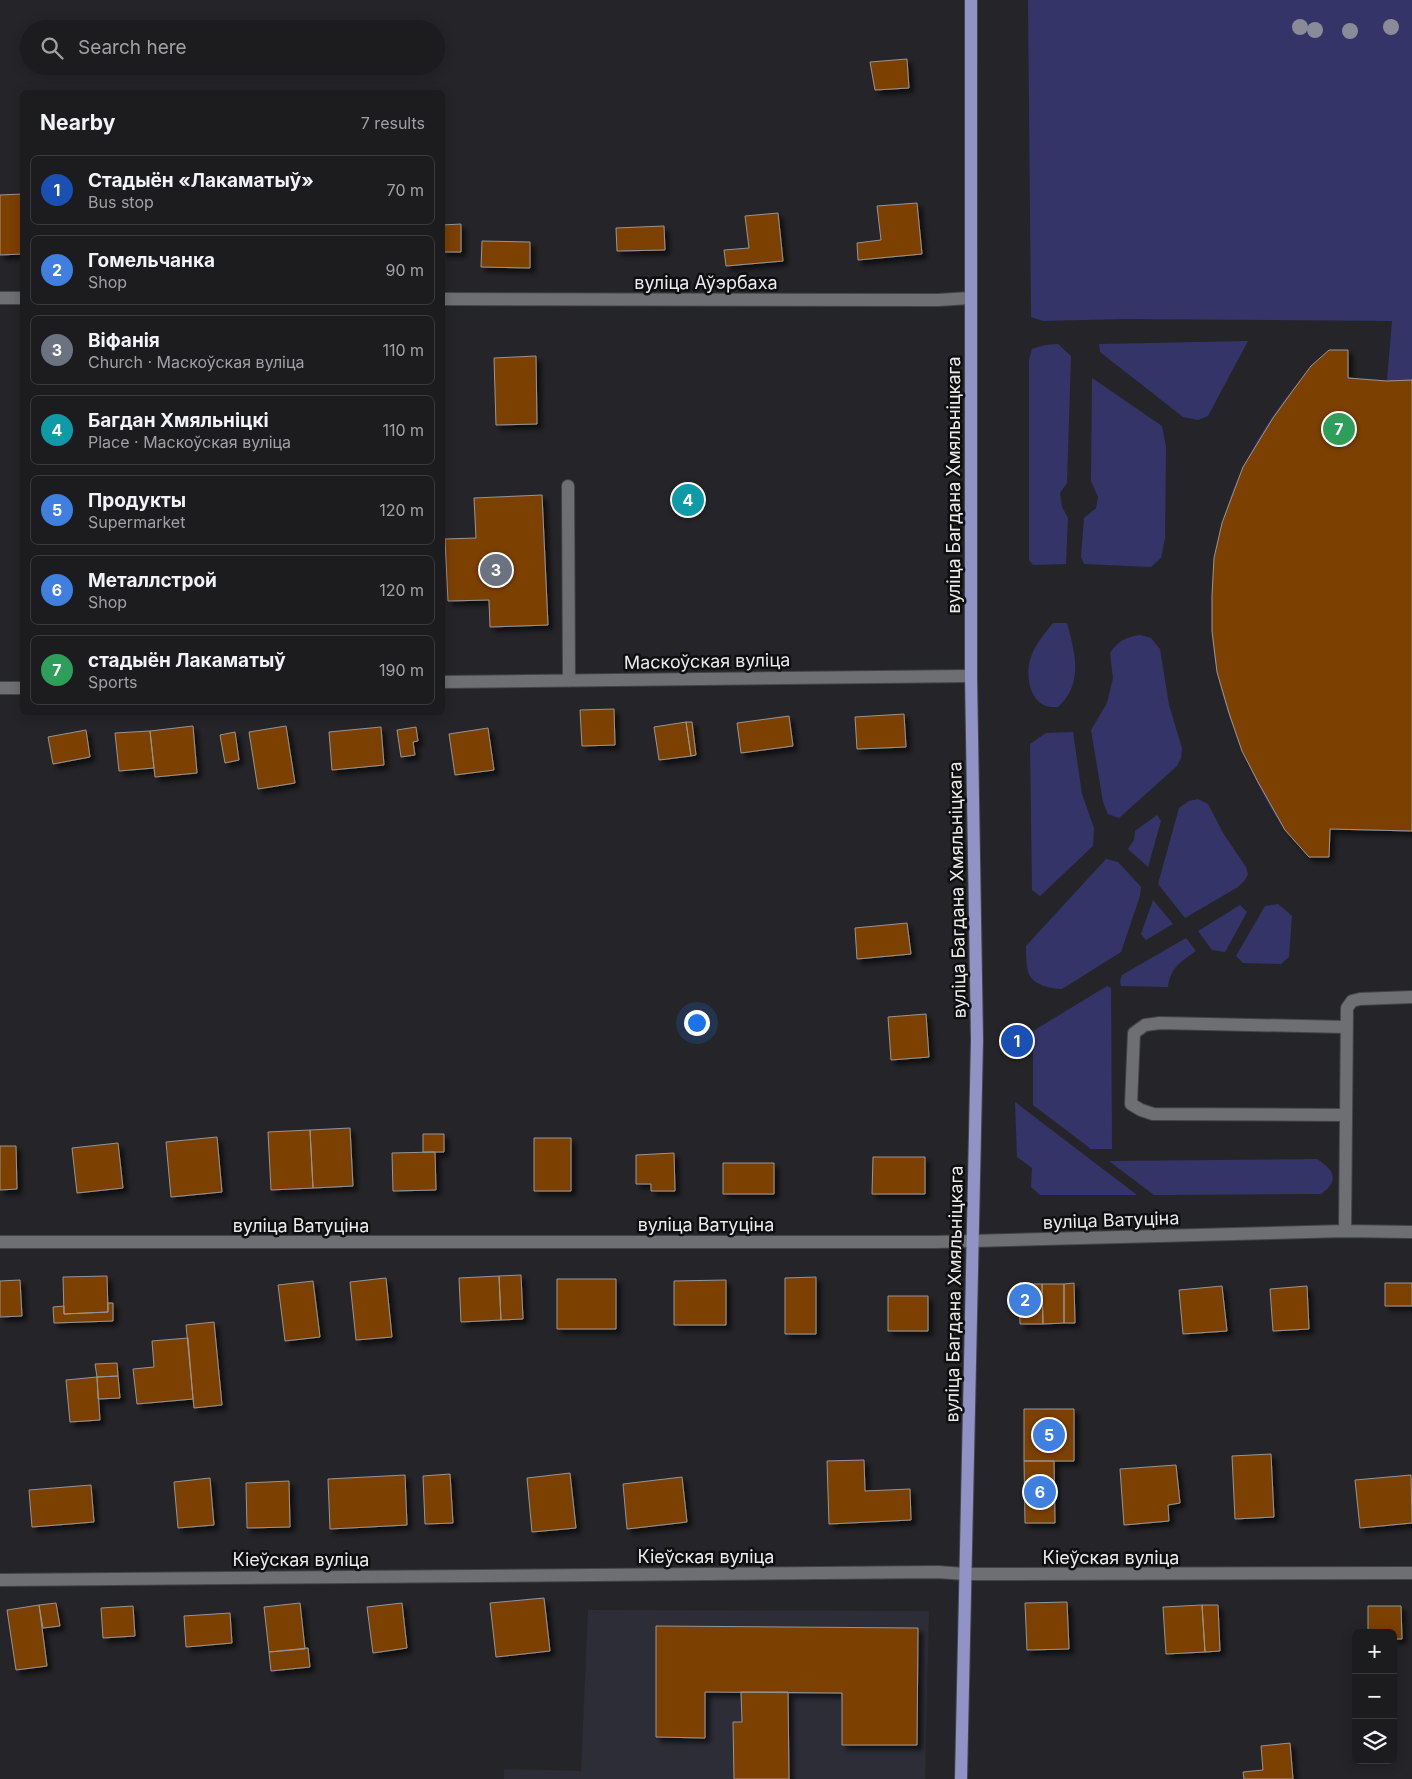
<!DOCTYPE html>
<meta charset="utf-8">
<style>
body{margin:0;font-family:Inter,sans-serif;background:#252528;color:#f1f3f6}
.controls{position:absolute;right:15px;bottom:15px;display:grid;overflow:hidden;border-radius:8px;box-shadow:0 2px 12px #0003}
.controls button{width:45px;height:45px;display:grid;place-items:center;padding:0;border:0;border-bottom:1px solid #3a3a3d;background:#1c1c1f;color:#f1f3f6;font:25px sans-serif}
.you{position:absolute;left:696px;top:1022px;width:18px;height:18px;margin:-12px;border:4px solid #fff;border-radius:50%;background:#1a73e8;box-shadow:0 0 0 8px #1a73e833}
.badge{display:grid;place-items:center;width:32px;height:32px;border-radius:50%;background:#8c9099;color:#fff;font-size:16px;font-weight:700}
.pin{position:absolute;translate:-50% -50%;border:2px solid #fff;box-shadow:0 1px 5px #0006}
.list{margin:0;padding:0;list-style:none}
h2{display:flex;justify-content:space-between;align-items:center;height:65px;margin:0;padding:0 20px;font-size:21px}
h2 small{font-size:16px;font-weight:400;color:#a0a1a4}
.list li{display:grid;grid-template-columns:32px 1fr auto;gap:15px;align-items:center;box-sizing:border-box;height:70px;margin:0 10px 10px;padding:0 10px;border:1px solid #3a3a3d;border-radius:8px}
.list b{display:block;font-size:19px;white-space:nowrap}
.list p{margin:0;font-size:16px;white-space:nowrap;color:#a0a1a4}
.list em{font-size:16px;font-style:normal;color:#a0a1a4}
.icon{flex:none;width:28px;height:28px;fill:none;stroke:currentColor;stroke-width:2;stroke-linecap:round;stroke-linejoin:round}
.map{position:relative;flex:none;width:1412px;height:1779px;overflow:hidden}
.search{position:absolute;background:#1c1c1f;box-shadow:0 2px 12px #0003;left:20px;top:20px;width:425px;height:55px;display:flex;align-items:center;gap:12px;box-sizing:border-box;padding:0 18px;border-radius:28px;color:#a0a1a4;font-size:19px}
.panel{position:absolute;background:#1c1c1f;box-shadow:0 2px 12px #0003;left:20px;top:90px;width:425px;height:625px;border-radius:8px}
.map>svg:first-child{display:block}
.built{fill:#2c2d36}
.green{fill:#353468}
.building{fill:#7c4006;stroke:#989492;filter:url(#shadow)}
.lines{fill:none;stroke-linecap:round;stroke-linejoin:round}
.minor-casing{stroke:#434446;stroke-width:14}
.major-casing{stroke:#434446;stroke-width:14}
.minor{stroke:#6e6f73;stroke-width:12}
.major{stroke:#9192c6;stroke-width:12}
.tree{fill:#8a8b98}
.labels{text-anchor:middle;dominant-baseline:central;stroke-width:5;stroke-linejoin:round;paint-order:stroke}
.street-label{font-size:18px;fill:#eaebed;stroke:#0f0f10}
</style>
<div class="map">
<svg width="1412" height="1779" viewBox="0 0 1412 1779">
<defs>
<filter id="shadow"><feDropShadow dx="4.5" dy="4.5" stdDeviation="2.5" flood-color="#0009"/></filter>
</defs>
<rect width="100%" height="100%" fill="#252529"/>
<path class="built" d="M588,1610L929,1611L925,1779H504V1769L581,1771Z"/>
<path class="green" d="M1028,0H1412V831L1330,829L1329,857H1309C1301,848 1292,839 1284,829C1249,777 1214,694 1212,631C1212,612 1216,591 1218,571C1219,555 1219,537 1223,522C1237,462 1284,392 1329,350H1348V378L1387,381L1392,321L1123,319L1043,321L1031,317Z
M1248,341L1208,416L1198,420L1183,417L1100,352L1099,344Z
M1058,344L1071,356L1067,483L1060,493L1062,507L1068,518L1066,564L1033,565L1029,560V360L1032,349L1045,345Z
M1092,378L1162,426L1166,447L1165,538L1161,558L1151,567L1084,564L1081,557L1084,518L1096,508L1098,497L1091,481Z
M1053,623H1067C1075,653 1084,683 1058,707C1054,707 1049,707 1046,706C1029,700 1026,675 1030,660C1034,646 1044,634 1053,623Z
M1140,635L1151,638L1160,649L1169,705L1182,748L1181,758L1177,766L1119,818L1108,814L1103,802L1091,730L1107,703L1113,678L1110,653C1118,641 1126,637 1140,635Z
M1073,732L1082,794L1094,828L1093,846L1040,896L1032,890L1030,744L1046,733Z
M1198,799L1208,804L1223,833L1246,867L1248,874L1245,880L1238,887L1185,918L1158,884L1179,808L1189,801Z
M1157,815L1161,821L1148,867L1128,849L1134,840L1135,831Z
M1106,859L1118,862L1141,887L1140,896L1121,952L1062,989C1051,989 1030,984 1028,971C1026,963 1026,954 1026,946Z
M1153,900L1173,924L1146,940L1141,934Z
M1278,904L1292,916L1289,957L1281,964L1243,963L1236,956L1265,906Z
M1240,905L1247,912L1225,952L1212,950L1198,931Z
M1186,938L1196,951C1181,961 1170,968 1168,987L1121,986L1120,981L1122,975Z
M1107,986L1111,988L1112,1149H1091L1033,1105V1031Z
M1015,1102L1137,1195H1040L1031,1187L1032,1168L1017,1157Z
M1317,1159C1334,1170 1340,1180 1321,1194L1154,1195L1109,1161Z"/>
<path class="building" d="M907,59L909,88L875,90L870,62Z
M22,194V254L0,255V195Z
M917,203L922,254L858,260L857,243L881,240L877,206Z
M778,213L783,261L726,266L724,250L749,248L745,216Z
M461,224V252H442V225Z
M664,226L665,250L617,251L616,228Z
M482,241L530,242V268L481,267Z
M1329,350H1348V378L1387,381L1412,380V831L1330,829L1329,857H1309L1285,830L1258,782L1242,751L1229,713L1217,672L1212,631V595L1214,558L1222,523L1243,467L1273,418L1291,393L1311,366Z
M536,356L537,424L496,425L494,358Z
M542,495L548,625L490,627L489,600L448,601L445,539L476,538L474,498Z
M614,709L615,745L582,746L580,710Z
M904,714L906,747L857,749L855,717Z
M789,716L793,746L741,753L737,723Z
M686,722L691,756L659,760L654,727Z
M686,722H692L696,755L691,756Z
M193,726L197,773L155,777L150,731Z
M286,726L295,783L258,789L249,732Z
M381,727L384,765L332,770L329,732Z
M416,727L418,741L413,742L415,755L401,757L397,730Z
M488,728L494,770L455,775L449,734Z
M86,730L90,757L53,764L48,737Z
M150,731L154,768L119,771L115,733Z
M235,732L239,760L225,763L220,735Z
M907,923L911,954L857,959L855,928Z
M926,1014L929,1057L891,1060L888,1017Z
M350,1128L353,1186L313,1188L310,1130Z
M310,1130L313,1188L271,1190L268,1132Z
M423,1134H444V1152H423Z
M217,1137L222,1192L171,1197L166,1142Z
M534,1138H571V1191H534Z
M118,1143L123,1188L77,1193L72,1148Z
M0,1146H16L17,1189L0,1190Z
M435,1152L436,1190L393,1191L392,1153Z
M674,1153L675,1191H651V1184H636V1155Z
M873,1157H925V1194H872Z
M723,1163H774V1194H723Z
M521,1275L523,1319L501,1320L499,1276Z
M107,1276L108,1312L64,1314L63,1277Z
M499,1276L501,1320L461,1322L459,1278Z
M816,1277V1334H785V1278Z
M386,1278L392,1337L356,1340L350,1282Z
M557,1279H616V1329H557Z
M20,1280L22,1316L0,1317V1281Z
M726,1280V1325H674V1281Z
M313,1281L320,1337L285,1341L278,1285Z
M1074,1283L1075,1323H1064V1284Z
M1385,1283H1412V1306H1385Z
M1019,1284H1042L1043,1324H1020Z
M1042,1284H1064V1323L1043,1324Z
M1222,1286L1227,1331L1183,1334L1179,1290Z
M1307,1286L1309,1329L1273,1331L1270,1289Z
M888,1296H928V1331H888Z
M108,1303H113V1321L54,1323L53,1307L64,1306V1314L108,1312Z
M214,1322L222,1405L194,1408L186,1325Z
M188,1338L193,1399L137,1404L133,1369L154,1367L152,1341Z
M117,1363L118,1376L97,1377L95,1364Z
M118,1376L120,1398L98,1399L97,1377Z
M97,1377L100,1420L70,1422L66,1380Z
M1024,1409H1074V1461H1024Z
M1271,1454L1274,1517L1235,1519L1232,1456Z
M864,1460L865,1491L910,1489L911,1520L829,1524L827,1461Z
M1024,1461H1054L1055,1523H1025Z
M1176,1465L1180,1503L1168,1505L1169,1521L1124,1525L1120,1469Z
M570,1473L576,1528L532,1532L527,1478Z
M450,1474L453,1523L425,1524L423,1476Z
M405,1475L407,1525L330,1529L328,1479Z
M1411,1475L1412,1523L1360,1528L1355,1480Z
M682,1477L687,1522L627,1529L623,1484Z
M210,1478L214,1525L178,1528L174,1482Z
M289,1481L290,1527L247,1528L246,1483Z
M91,1485L94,1522L32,1527L29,1490Z
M544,1598L550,1651L496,1657L490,1603Z
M1067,1602L1069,1649L1027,1650L1025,1603Z
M56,1603L60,1626L43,1628L39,1605Z
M300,1603L305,1649L269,1652L264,1607Z
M402,1603L407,1648L373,1653L367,1607Z
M39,1605L47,1666L16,1670L7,1610Z
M1202,1605L1205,1652L1166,1654L1163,1607Z
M1202,1605H1218L1220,1651L1205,1652Z
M133,1606L135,1636L103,1638L101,1608Z
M1368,1606H1401L1402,1639H1393V1633H1368Z
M230,1613L232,1643L186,1647L184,1616Z
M656,1626L918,1628L917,1745H842V1693L705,1692V1738L656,1737Z
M308,1648L310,1667L271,1671L269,1652Z
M741,1692H788L789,1779H734L733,1722H742Z
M1290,1743L1293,1779H1244L1243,1772L1263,1770L1261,1746Z"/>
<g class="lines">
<defs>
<path id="minor" d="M0,298H22
M442,299L938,300L970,298
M568,486L569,681
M442,682L971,676
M0,688H22
M1346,1115L1153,1114L1141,1110L1131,1104L1134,1033L1145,1025L1160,1023L1346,1027
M1345,1231L1347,1008L1352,1001L1360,999L1412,997
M0,1242H935L1345,1231L1412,1232
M0,1580L938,1572L965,1574L1412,1573"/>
<path id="major" d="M961,1779L977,1040L971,676V0"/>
</defs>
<use href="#minor" class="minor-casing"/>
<use href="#major" class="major-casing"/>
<use href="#minor" class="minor"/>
<use href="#major" class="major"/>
</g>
<g class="tree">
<circle cx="1300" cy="27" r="8"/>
<circle cx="1391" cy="27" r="8"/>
<circle cx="1315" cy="30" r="8"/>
<circle cx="1350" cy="31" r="8"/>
</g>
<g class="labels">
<g class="street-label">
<text x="706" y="282">вуліца Аўэрбаха</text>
<text transform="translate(953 485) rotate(-90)">вуліца Багдана Хмяльніцкага</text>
<text transform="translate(707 661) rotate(-1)">Маскоўская вуліца</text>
<text transform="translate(957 890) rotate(-91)">вуліца Багдана Хмяльніцкага</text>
<text transform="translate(1111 1220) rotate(-2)">вуліца Ватуціна</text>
<text x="706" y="1224">вуліца Ватуціна</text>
<text x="301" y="1225">вуліца Ватуціна</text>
<text transform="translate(954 1294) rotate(-89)">вуліца Багдана Хмяльніцкага</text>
<text x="706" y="1556">Кіеўская вуліца</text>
<text x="1111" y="1557">Кіеўская вуліца</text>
<text x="301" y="1559">Кіеўская вуліца</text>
</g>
</g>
</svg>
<div class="controls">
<button>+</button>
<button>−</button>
<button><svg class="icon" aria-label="layers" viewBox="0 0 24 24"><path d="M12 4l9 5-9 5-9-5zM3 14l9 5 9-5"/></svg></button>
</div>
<div class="you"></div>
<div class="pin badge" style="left:1017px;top:1041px;background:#1a4fb4">1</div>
<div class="pin badge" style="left:1025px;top:1300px;background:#3f7fe0">2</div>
<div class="pin badge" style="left:496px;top:570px;background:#6b7280">3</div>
<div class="pin badge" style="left:688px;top:500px;background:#0f9aa8">4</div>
<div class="pin badge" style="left:1049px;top:1435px;background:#3f7fe0">5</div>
<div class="pin badge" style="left:1040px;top:1492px;background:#3f7fe0">6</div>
<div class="pin badge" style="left:1339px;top:429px;background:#2e9e5b">7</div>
<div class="search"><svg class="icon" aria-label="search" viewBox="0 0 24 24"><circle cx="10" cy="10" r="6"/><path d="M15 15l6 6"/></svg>Search here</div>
<section class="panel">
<h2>Nearby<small>7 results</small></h2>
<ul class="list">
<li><span class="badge" style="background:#1a4fb4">1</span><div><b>Стадыён «Лакаматыў»</b><p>Bus stop</p></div><em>70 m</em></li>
<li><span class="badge" style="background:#3f7fe0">2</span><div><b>Гомельчанка</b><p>Shop</p></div><em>90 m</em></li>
<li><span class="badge" style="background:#6b7280">3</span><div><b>Віфанія</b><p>Church · Маскоўская вуліца</p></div><em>110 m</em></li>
<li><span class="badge" style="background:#0f9aa8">4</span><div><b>Багдан Хмяльніцкі</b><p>Place · Маскоўская вуліца</p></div><em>110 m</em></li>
<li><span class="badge" style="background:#3f7fe0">5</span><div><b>Продукты</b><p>Supermarket</p></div><em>120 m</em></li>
<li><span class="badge" style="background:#3f7fe0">6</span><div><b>Металлстрой</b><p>Shop</p></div><em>120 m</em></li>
<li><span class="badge" style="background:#2e9e5b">7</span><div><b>стадыён Лакаматыў</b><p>Sports</p></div><em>190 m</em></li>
</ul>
</section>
</div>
